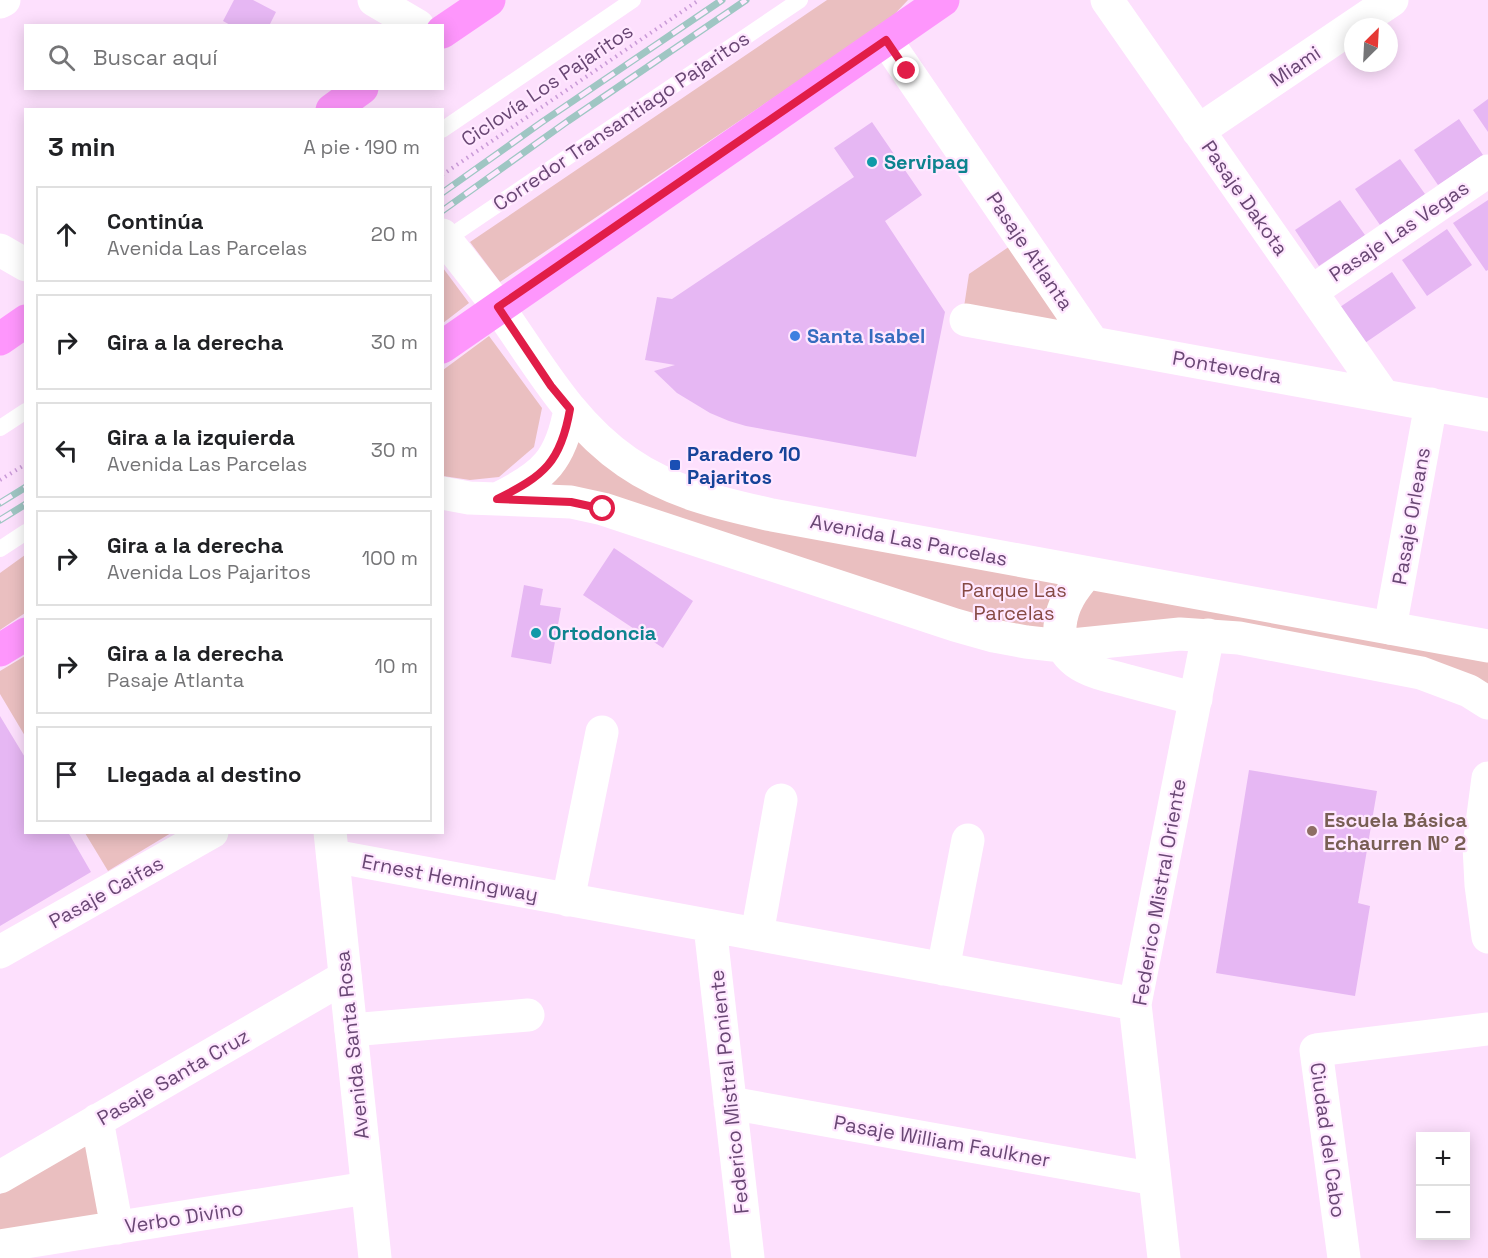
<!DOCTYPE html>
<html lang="es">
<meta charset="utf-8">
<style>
body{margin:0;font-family:"Space Grotesk",sans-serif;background:#f2f2f2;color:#202124}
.controls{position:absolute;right:18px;bottom:18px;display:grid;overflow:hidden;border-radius:0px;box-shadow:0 3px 15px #0003}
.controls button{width:54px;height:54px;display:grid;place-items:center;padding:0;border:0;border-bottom:2px solid #e0e0e0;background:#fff;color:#202124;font:30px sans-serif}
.compass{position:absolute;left:1344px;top:18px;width:54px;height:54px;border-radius:50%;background:#fff;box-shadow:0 3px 15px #0003;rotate:24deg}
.stop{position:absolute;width:18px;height:18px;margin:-14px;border:4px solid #e11d48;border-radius:50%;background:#fff}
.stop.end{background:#e11d48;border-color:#fff;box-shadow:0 2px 6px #0008}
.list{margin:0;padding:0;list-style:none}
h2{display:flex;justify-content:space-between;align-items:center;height:78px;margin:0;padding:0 24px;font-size:26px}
h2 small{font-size:20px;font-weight:400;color:#757577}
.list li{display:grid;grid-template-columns:39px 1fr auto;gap:18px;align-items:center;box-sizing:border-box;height:96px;margin:0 12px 12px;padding:0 12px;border:2px solid #e0e0e0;border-radius:0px}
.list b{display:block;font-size:22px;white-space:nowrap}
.list p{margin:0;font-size:20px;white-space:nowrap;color:#757577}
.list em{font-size:20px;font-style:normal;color:#757577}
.icon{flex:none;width:33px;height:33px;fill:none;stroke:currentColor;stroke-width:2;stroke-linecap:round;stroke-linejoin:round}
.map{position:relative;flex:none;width:1488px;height:1258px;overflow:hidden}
.search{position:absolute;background:#fff;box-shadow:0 3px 15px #0003;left:24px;top:24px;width:420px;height:66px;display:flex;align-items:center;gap:15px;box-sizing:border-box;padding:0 21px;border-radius:0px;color:#757577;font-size:22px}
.panel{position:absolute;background:#fff;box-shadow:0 3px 15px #0003;left:24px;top:108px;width:420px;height:726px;border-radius:0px}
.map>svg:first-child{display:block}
.green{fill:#eabfc0}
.building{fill:#e6b7f3}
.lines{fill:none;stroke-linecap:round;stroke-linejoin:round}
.path{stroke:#ca9bd8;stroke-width:4;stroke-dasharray:1.5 4.5;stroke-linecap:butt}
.service{stroke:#fff;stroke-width:16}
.minor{stroke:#fff;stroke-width:33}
.tertiary{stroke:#fff;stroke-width:33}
.primary{stroke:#fe96fc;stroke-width:33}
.rail-casing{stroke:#9fc6c3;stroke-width:7}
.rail{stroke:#ffe7ff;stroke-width:4.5;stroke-dasharray:14;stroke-linecap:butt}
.route{stroke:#e11d48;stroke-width:8}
.culture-dot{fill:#0f9aa8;stroke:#ffe7ff;stroke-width:2}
.shop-dot{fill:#3f7fe0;stroke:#ffe7ff;stroke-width:2}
.transit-dot{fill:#1a4fb4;stroke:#ffe7ff;stroke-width:2}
.education-dot{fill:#8d6e63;stroke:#ffe7ff;stroke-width:2}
.labels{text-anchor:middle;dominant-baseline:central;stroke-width:4.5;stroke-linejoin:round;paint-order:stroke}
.street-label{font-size:20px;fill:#694774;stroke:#ffe7ff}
.culture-label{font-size:20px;font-weight:bold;fill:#0d838f;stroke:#ffe7ff;text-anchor:start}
.shop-label{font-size:20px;font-weight:bold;fill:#366cbe;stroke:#ffe7ff;text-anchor:start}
.transit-label{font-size:20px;font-weight:bold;fill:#164399;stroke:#ffe7ff;text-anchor:start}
.park-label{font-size:20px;fill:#864a44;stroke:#ffe7ff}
.education-label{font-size:20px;font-weight:bold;fill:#785e54;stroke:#ffe7ff;text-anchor:start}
</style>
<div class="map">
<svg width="1488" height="1258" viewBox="0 0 1488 1258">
<rect width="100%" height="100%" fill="#fde0fd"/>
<path class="green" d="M827,0H908L889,20L500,282L470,242Z
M1013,244L1074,329L964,307L969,274Z
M443,268L469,303L443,323Z
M489,336L542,408L534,447L499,477L470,480L443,476V370Z
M575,439L609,464L1488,656V695L1438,668L1010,631L910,596L548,483Z
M25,555V613L0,630V573Z
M25,656V736L0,694V671Z
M85,833H171L108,871Z
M87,1145L102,1214L0,1232V1194Z"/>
<path class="building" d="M234,0H253L276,12L269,26H232L223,21Z
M1488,99V132L1473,110Z
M1459,119L1483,155L1438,185L1414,150Z
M872,122L922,195L885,221L945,312L916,457L746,426L729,421L710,413L677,393L654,371L675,365L645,360L657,297L672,299L854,177L834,148Z
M1400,159L1425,194L1380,225L1355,189Z
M1340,200L1365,235L1319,266L1295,230Z
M1488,200V270L1486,271L1453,223Z
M1447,229L1472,265L1427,296L1402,260Z
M1392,272L1416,308L1365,343L1340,307Z
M614,548L693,601L663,648L583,595Z
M524,585L543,589L540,605L561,608L551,664L511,657Z
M0,716L26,759V832H68L91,872L0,926Z
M1249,770L1377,791L1358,903L1370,906L1355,996L1216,973Z"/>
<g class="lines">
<path class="path" d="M442,175L699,0
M0,480L26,464"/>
<path class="service" d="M442,130L633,0
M442,242L800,0
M0,428L26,411
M0,549L26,532"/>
<path class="minor" d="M374,0L418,26
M1107,0L1383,395
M0,2L4,0
M886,40L1093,343
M1198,131L1392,0
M1311,292L1488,171
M966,320L1488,415
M1390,628L1431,404
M1488,778L1479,846L1481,885L1488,937
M333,856L1135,1004
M568,900L602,732
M710,926L748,1258
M757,934L781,800
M0,952L212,832
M943,969L968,840
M351,1030L528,1015
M730,1103L1155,1179
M97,1120L117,1228
M0,1177L345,977
M0,1246L367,1188
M1164,1258L1135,1004L1208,635
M1344,1258L1316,1050L1488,1029"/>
<path class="tertiary" d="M442,235C461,259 480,283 498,307C537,362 570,423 627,462C670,492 722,504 772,515L1488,646
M0,250L26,265
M442,493L469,498L571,502L603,509L955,625L994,636L1026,642L1062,646L1180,634L1239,638L1421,673L1469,691L1488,703
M499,498C544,476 561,460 570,409
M1087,573C1073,589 1062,604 1060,626C1059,641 1064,653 1076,662C1091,673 1111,676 1128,681C1151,687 1173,693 1196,699
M330,832L375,1258"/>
<path class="primary" d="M442,32L489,0
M332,110L362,88
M0,339L26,321
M442,347L943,0
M0,650L26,634"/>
<defs>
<path id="rail" d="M442,193L542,122L722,0
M442,211L568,121L746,0
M0,503L26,487
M0,520L26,504"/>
</defs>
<use href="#rail" class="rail-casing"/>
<use href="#rail" class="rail"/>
</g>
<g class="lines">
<path class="route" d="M603,509L571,502L497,499C544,476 561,462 570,409L551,386L498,307L886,40L907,71"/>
</g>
<g class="culture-dot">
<circle cx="872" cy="162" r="6"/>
<circle cx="536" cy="633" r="6"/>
</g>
<circle class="shop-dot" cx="795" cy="336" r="6"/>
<rect class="transit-dot" x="669" y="459" width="12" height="12" rx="3"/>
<circle class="education-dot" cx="1312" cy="831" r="6"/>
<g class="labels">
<g class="street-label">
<text transform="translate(1295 66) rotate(-34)">Miami</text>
<text transform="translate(547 85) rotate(-34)">Ciclovía Los Pajaritos</text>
<text transform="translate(621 121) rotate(-34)">Corredor Transantiago Pajaritos</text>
<text transform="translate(1245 198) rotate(55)">Pasaje Dakota</text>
<text transform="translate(1399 231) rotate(-34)">Pasaje Las Vegas</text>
<text transform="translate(1030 251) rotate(56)">Pasaje Atlanta</text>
<text transform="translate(1227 367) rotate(10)">Pontevedra</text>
<text transform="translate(1411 516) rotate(-80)">Pasaje Orleans</text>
<text transform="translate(909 540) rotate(11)">Avenida Las Parcelas</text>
<text transform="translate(450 878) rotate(11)">Ernest Hemingway</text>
<text transform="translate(106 892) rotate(-29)">Pasaje Caifas</text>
<text transform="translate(1159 892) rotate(-80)">Federico Mistral Oriente</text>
<text transform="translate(352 1045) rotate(-96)">Avenida Santa Rosa</text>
<text transform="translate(173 1077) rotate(-30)">Pasaje Santa Cruz</text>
<text transform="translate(729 1092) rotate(-96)">Federico Mistral Poniente</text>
<text transform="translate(1328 1140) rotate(82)">Ciudad del Cabo</text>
<text transform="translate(942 1141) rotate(10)">Pasaje William Faulkner</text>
<text transform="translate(184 1217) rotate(-9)">Verbo Divino</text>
</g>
<g class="culture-label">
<text x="884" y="162">Servipag</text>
<text x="548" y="633">Ortodoncia</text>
</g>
<g class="shop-label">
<text x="807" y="336">Santa Isabel</text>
</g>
<g class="transit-label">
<text x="687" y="454">Paradero 10<tspan x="687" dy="23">Pajaritos</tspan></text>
</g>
<g class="park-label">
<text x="1014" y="590">Parque Las<tspan x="1014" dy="23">Parcelas</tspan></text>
</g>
<g class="education-label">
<text x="1324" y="820">Escuela Básica<tspan x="1324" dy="23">Echaurren Nº 2</tspan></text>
</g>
</g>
</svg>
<div class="controls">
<button>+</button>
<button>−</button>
</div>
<svg class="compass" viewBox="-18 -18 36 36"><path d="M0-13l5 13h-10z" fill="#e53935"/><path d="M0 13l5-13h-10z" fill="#757577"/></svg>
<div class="stop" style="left:603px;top:509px"></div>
<div class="stop end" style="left:907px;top:71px"></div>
<div class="search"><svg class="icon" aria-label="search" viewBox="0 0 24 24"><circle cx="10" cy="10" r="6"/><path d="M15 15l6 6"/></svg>Buscar aquí</div>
<section class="panel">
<h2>3 min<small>A pie · 190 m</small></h2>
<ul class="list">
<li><svg class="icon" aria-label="ahead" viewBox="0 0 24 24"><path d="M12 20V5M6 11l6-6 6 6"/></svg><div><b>Continúa</b><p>Avenida Las Parcelas</p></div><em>20 m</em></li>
<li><svg class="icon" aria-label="right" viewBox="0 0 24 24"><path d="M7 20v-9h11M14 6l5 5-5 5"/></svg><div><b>Gira a la derecha</b></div><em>30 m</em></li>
<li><svg class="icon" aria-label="left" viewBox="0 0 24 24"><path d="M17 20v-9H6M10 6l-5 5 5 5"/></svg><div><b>Gira a la izquierda</b><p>Avenida Las Parcelas</p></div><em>30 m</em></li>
<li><svg class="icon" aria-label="right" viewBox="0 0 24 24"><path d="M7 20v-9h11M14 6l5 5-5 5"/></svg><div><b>Gira a la derecha</b><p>Avenida Los Pajaritos</p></div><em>100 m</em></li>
<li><svg class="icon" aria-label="right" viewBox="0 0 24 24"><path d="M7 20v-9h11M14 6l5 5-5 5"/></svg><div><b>Gira a la derecha</b><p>Pasaje Atlanta</p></div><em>10 m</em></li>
<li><svg class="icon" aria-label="arrive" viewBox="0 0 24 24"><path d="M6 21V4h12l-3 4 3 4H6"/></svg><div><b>Llegada al destino</b></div></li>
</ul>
</section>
</div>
